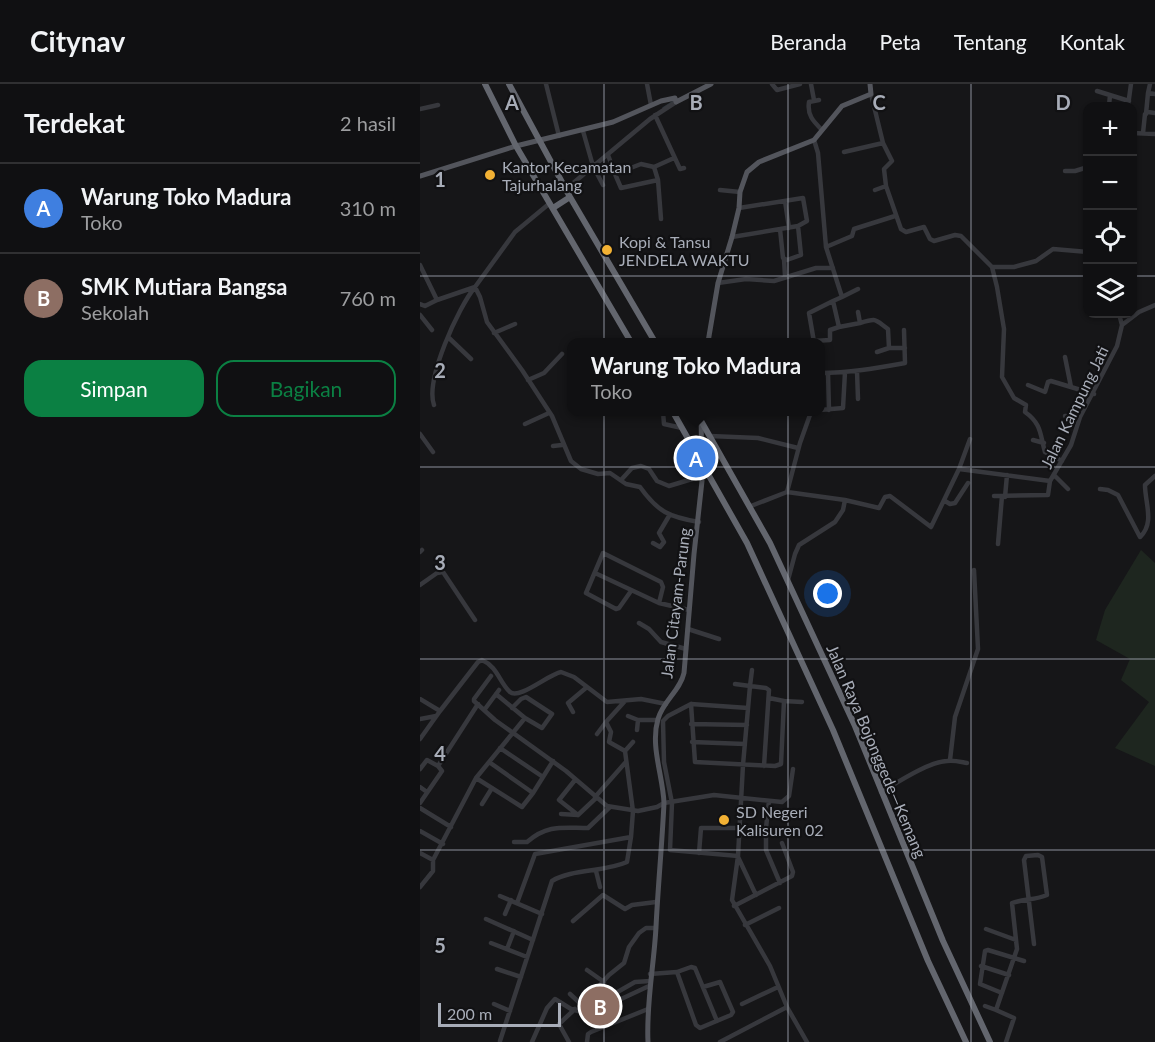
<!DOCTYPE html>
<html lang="id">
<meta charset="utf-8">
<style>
body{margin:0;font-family:Lato,sans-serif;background:#1e1e20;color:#f1f3f6}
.controls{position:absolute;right:18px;top:18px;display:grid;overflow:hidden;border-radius:12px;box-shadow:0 2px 4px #0004}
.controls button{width:54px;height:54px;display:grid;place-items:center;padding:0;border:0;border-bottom:2px solid #303032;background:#101012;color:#f1f3f6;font:30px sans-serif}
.scale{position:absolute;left:18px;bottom:15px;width:123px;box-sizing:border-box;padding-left:6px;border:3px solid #a8adb8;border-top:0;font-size:16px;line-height:21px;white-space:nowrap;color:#a8adb8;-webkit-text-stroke:4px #111113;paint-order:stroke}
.you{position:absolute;left:408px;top:510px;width:21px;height:21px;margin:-15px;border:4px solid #fff;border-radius:50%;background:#1a73e8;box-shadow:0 0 0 9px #1a73e833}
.badge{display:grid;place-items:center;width:39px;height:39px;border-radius:50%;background:#0b8043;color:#fff;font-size:20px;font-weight:700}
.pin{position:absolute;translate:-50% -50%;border:3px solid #fff;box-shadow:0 2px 6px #0006}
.popup{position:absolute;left:147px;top:254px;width:258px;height:78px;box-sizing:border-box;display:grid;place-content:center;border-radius:12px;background:#101012;filter:drop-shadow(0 2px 4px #0005);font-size:20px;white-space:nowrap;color:#9c9d9f}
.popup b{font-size:22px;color:#f1f3f6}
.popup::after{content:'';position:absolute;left:50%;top:100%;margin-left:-12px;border:12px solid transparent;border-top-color:#101012}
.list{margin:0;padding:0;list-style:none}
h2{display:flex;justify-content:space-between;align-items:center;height:78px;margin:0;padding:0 24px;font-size:26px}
h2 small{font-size:20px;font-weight:400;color:#9c9d9f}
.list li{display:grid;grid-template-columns:39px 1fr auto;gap:18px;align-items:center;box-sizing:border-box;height:90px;padding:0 24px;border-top:2px solid #303032}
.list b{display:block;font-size:22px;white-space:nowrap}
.list p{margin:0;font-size:20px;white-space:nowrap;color:#9c9d9f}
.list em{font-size:20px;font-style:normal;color:#9c9d9f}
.actions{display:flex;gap:12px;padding:18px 24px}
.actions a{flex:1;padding:14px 0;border:2px solid #0b8043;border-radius:18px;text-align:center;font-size:21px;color:#0b8043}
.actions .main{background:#0b8043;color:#fff}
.icon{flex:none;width:33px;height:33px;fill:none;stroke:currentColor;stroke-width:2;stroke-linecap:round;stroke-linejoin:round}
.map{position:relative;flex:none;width:735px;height:958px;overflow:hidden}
header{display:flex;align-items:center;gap:36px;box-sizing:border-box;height:84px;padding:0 30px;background:#101012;border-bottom:2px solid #303032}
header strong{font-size:28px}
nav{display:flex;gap:33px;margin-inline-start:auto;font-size:21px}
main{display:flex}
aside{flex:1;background:#101012}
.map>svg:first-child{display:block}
.green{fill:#1e261f}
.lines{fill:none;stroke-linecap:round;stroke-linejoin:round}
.stream{stroke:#2c353c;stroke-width:1.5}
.minor{stroke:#37383d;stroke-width:4.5}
.major{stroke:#53555c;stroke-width:5}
.highway{stroke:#63666e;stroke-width:6}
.grid{fill:none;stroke:#a8adb8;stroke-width:1.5;stroke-opacity:0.55}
.poi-dot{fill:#f2b134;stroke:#111113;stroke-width:2}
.labels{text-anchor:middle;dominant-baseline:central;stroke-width:4.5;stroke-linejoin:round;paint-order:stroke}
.poi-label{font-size:16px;fill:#a8adb8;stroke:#111113;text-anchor:start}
.street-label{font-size:16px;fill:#a8adb8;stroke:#111113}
.grid-label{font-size:20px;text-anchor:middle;font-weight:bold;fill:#a8adb8;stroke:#111113;stroke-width:4.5;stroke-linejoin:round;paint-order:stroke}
</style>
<header>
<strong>Citynav</strong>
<nav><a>Beranda</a><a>Peta</a><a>Tentang</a><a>Kontak</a></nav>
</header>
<main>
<aside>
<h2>Terdekat<small>2 hasil</small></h2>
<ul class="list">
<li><span class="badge" style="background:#3f7fe0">A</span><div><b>Warung Toko Madura</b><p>Toko</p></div><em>310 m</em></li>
<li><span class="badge" style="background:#8d6e63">B</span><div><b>SMK Mutiara Bangsa</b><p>Sekolah</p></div><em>760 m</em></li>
</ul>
<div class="actions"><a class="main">Simpan</a><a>Bagikan</a></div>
</aside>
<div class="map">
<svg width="735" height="958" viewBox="0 0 735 958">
<rect width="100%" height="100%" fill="#161618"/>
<path class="green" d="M721,466L735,479V682L695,664L729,618L701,596L710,575L676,556L685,526Z"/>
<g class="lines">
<path class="stream" d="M243,24L254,17"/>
<path class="minor" d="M126,0L139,52
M227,0L231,21
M352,0L357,6L380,0
M391,0L394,16
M677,7L709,17
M728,9L730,0
M451,10L463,59L472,77L464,85L466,102L481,145L486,148L504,143L510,155L514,157L535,151L541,152L572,183
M399,16L389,18C387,31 393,37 402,46
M689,22L690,11
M708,22L711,0
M0,25L18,21
M726,30L728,9L735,10
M235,31L260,85L264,84
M163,47L173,82L183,101
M712,49L735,50
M723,49L725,30L728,28L735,29
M394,56L398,69L406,163L422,213L413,217L419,243L440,239L438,228
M424,68L463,59
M188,71L195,90L221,80L234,83L238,96L241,135
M234,83L254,74
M645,87H655L668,83
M195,90L201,104L238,96
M146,105L230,35L256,18
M300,106L320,108
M455,106L466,102
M365,117L369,144
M360,145L363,174L367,176L381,171L378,142
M312,153L378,142L387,137L383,114L319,124
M406,163L432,152L434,145L475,132
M364,175L365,192
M0,181L17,216
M298,199L326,195L354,197L396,184H413
M422,213L438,205
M0,220L5,222L17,216L55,203L95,148L130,119
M699,230L702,241
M0,231L12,246
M440,239C457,234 454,235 468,245L469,264
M74,249L95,240
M28,253L51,275
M394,257L410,256V246L419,243
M394,258L389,229L413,217
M457,268L469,264H485
M645,273L651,303
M437,287L438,315
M400,289C430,289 457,284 485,279L484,246
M408,289L409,326
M108,296L124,289L142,270
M608,301L625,308L628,298L631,297L674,310
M14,321C5,296 38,224 55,203L60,213L67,238L102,286L132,332L151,377L161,385L178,390L190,389L206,400L220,403C238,428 249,433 279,438
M400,326L423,324L425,288
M243,328L244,340L262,344
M231,329L243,330
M645,332L660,333
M105,340L129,329
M0,350L13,368
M290,352L338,354L378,364
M613,356L624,359
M133,362L142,361
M642,377L625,368C620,351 622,340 605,328L606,321L594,314L582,293L584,245L577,203L572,183H594L616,177L633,165L668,168
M539,385L630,397
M634,391L648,405
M201,396L212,384L221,382L229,385L237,397L249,402L282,392
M680,405L688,406L698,411L720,453C735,439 725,419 725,401L735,392
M367,408L380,359L391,328
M574,412L628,411L630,397L651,361L660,333L697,262L702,241L719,228L735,221
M585,413L587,391
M525,417L530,420L535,419L548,399
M331,422L367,408L425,416L459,424L465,413L470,412L511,443L539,385L550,355
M233,459L240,463L244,458L239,449L249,432
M578,460L582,412
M0,468L2,466
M175,489L239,519L269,526
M368,496L375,470L379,461L415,438L423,426L425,416
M0,501L17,489L23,488L55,536
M211,507L199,524L196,525L166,509L183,469L241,498L243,503L239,519
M219,539L229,545L241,558L266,565
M268,545L299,555
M71,592L54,615V617L75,636L146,687L187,722L218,727L237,723L244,719L294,711L362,718L369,712L373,685
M315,600L330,602L332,586
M0,615L20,627L58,578L62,576C78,583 79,598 90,608C99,616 129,590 141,588L154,593L187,618L221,615L246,620
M364,617L382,618
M271,620L248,632L243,637L244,678L252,719L250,766L318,772L323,681L330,602L346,604L349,606L344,682
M92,624L101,615L106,613L132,630L122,644L105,634
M328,624L271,620L275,678L355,682L361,680L364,617L349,614
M65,625L79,606
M153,628L148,619L167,603
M208,632L218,636
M0,635L16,632
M271,640L327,641
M217,646L218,636H238
M177,650L186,638
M0,655L20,627
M272,658L325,660
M80,664L123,693
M205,667L189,658L191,648L186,638L205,617
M530,676L535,633L558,565L554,486
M69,678L113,709
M0,685L7,676L18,682
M56,694L102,723L113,709L133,677
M0,703L7,708
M461,708C478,698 508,678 527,677C534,676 541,678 547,679
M175,713L205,679
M349,717L346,744V766L360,799
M0,719L22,687L18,682L58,620
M62,720L72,704
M0,724L31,743
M141,730L158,731L139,716L155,696
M158,731L176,714
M0,747L23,760
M94,758H107C128,740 143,744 168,744L190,723
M0,769L13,776
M279,769L281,744H319
M318,772L312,816L350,882L367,923L387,958
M318,773L336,811
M176,787L180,803
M0,803L13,787V776L56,694L105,634L76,610
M80,812L122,830
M97,819L115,770L211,753
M314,822L372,792L373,788L362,759
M85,830L91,816
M66,835L113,856
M153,837L183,811L205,825L212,821L236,818
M325,841L359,824
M566,845L596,856
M71,859L107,873
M87,865L94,847
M561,882L589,891
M77,885L101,893
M167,886L184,898
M257,888L271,883L275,884L297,937
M230,890L257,888L276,941L280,944L311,931L313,928L300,898L283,903
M177,906L194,910L215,898L230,897
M582,909L560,900L565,867L568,866L604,877
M150,910L162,921L189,891L204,879L209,863L219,849L226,844H236
M74,920L90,927
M322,920L358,903
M565,922L576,926
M80,957L132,797C151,785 185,788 207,778L211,753L213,727L205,667L213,658
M112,958L127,924L135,915L151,925L169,930L229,902
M149,958L139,940L155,925
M167,958L168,950L171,948L228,925
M300,958L367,923
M586,958L594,934L576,926L597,865L592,819C603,815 616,816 627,811L622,773L618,771L606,772L604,776L614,860"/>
<path class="major" d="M0,92L96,62L193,38L241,17L255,14L256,18L291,0
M288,258L298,199L312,153L319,124L320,108L327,88L339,78L394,56L422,22L451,10L450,0
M228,958C226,919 234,882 236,843C238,802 242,761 244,719C243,692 230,662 238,635C243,617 260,607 264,589L274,470L282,397L281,328"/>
<path class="highway" d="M65,0L96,62L211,258
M89,0L150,113L235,258
M133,124L150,113
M253,328L327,459L413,646L508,877L546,958
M276,328L350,459L435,642L523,857L570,958"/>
</g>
<path class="grid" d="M184,0V958M368,0V958M551,0V958M0,192H668M712,192H735M0,383H735M0,575H735M0,766H735"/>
<g class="poi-dot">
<circle cx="70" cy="91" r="6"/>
<circle cx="187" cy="166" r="6"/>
<circle cx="304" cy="736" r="6"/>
</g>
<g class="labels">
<g class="poi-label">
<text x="82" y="82">Kantor Kecamatan<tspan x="82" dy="18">Tajurhalang</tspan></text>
<text x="199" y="157">Kopi &amp; Tansu<tspan x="199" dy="18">JENDELA WAKTU</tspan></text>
<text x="316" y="727">SD Negeri<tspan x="316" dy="18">Kalisuren 02</tspan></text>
</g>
<g class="street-label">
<text transform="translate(654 323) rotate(-64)">Jalan Kampung Jati</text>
<text transform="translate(255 519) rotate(-83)">Jalan Citayam-Parung</text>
<text transform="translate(457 667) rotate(67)">Jalan Raya Bojonggede—Kemang</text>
</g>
</g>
<g class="grid-label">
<text x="92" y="26">A</text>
<text x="276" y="26">B</text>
<text x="459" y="26">C</text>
<text x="643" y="26">D</text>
<text x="20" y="103">1</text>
<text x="20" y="294">2</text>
<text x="20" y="486">3</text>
<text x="20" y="677">4</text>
<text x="20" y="869">5</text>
</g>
</svg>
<div class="controls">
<button>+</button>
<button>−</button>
<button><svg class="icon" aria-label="locate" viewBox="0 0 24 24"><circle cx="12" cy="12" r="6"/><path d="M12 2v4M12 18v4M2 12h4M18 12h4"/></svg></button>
<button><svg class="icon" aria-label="layers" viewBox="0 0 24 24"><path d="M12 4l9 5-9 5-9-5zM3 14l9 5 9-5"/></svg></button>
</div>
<div class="scale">200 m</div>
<div class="you"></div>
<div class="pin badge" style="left:276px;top:374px;background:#3f7fe0">A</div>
<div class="popup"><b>Warung Toko Madura</b>Toko</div>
<div class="pin badge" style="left:180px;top:922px;background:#8d6e63">B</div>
</div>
</main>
